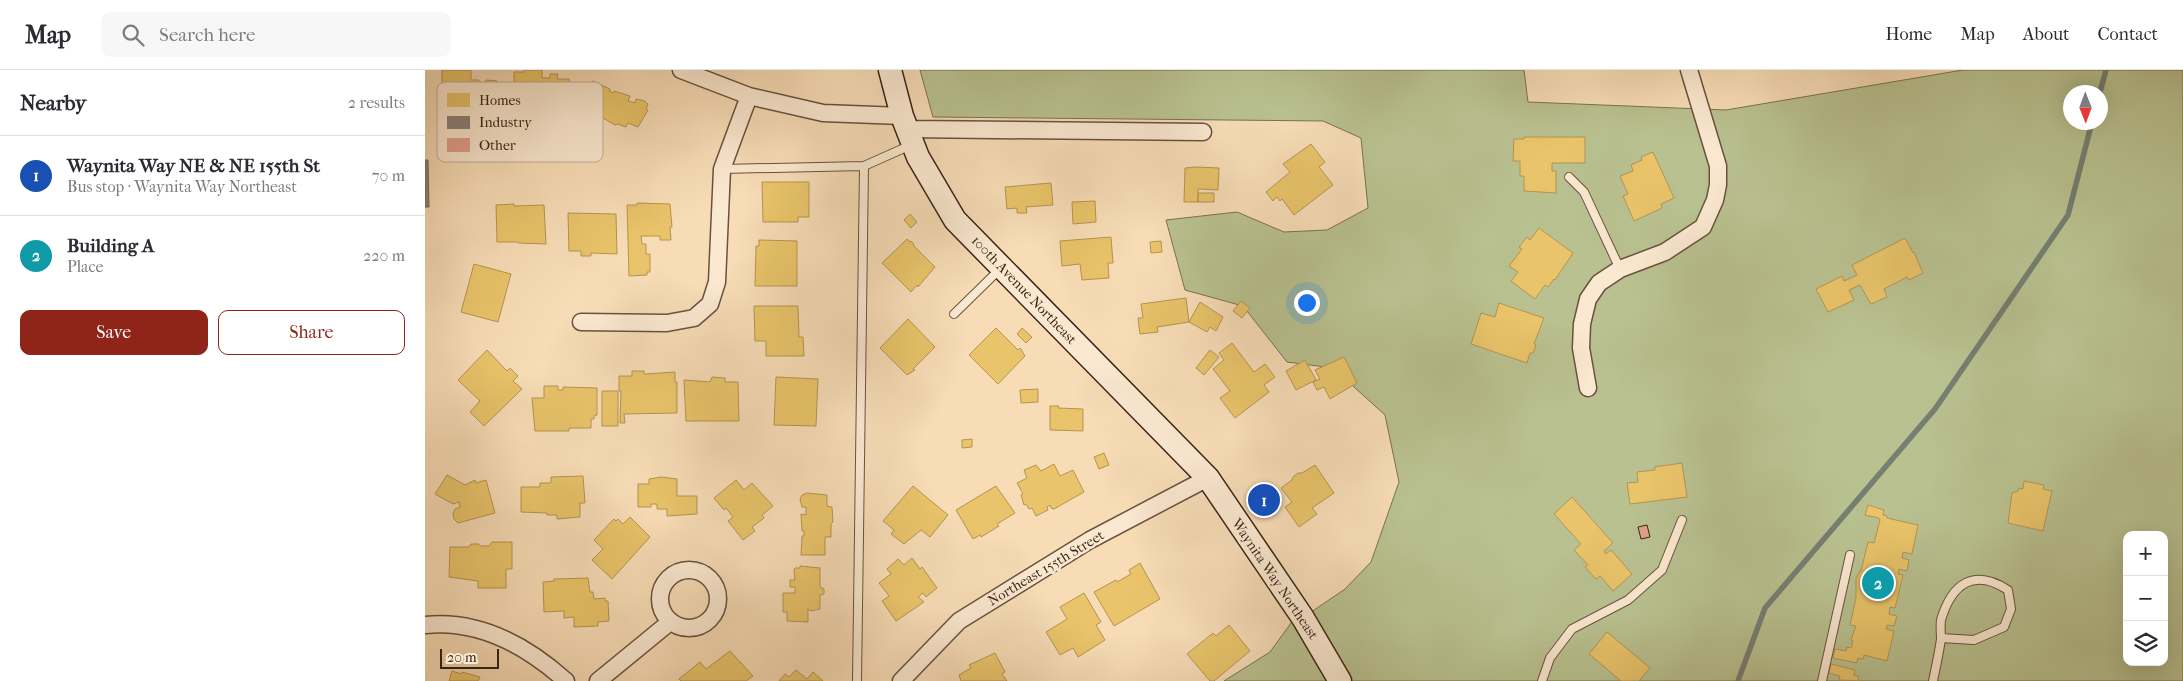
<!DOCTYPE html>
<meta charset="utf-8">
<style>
body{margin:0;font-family:"IM FELL French Canon",serif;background:#f7f7f7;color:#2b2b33}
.controls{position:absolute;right:15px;bottom:15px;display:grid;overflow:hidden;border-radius:10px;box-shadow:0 5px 20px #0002}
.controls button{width:45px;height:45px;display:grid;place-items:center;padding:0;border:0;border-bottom:1px solid #e1e1e2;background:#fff;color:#2b2b33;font:25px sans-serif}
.compass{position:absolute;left:1638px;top:15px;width:45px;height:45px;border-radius:50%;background:#fff;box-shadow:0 5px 20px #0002;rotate:179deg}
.scale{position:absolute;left:15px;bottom:12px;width:59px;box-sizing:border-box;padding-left:5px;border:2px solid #3a2416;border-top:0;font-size:14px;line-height:18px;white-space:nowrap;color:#3a2416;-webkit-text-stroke:4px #fae8d0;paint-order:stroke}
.you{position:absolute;left:881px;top:232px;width:18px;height:18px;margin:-12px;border:4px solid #fff;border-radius:50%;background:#1a73e8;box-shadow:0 0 0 8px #1a73e833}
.badge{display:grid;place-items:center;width:32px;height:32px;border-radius:50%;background:#8f2418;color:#fff;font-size:16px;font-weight:700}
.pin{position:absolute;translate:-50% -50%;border:2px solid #fff;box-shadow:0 1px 5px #0006}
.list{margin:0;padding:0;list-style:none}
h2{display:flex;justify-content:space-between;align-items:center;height:65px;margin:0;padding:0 20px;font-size:21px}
h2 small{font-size:16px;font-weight:400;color:#7c7c81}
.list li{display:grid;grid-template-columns:32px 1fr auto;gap:15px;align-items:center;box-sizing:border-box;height:80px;padding:0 20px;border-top:1px solid #e1e1e2}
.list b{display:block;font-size:19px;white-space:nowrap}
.list p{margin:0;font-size:16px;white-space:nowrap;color:#7c7c81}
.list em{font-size:16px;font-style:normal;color:#7c7c81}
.actions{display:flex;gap:10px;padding:15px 20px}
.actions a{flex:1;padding:11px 0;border:1px solid #8f2418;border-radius:10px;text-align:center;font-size:18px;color:#8f2418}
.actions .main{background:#8f2418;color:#fff}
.icon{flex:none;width:28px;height:28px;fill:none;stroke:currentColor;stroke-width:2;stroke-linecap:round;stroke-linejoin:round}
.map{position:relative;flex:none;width:1758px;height:611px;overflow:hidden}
header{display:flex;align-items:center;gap:30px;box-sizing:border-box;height:70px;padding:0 25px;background:#fff;border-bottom:1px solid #e1e1e2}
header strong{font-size:24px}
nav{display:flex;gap:28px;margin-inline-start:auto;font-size:18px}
.search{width:350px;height:45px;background:#f7f7f7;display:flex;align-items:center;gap:12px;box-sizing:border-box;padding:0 18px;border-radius:10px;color:#7c7c81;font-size:19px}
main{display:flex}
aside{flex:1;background:#fff}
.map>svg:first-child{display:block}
.green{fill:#b9c190;stroke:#7a7253;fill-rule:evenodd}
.homes{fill:#e9c46a;stroke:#b49451}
.industry{fill:#8a817c;stroke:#72655d}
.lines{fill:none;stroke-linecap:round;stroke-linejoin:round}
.stream{stroke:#757f72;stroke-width:5.5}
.building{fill:#e1a08b;stroke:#3a2416}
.lane-casing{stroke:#69523e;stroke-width:10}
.street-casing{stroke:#69523e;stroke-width:19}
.secondary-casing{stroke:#3a2416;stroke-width:25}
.lane{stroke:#fae8d0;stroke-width:8}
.street{stroke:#fae8d0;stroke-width:16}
.secondary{stroke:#fae8d0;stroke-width:22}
.labels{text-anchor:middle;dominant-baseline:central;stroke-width:5;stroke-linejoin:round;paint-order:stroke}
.street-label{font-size:14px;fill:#3a2416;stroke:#fae8d0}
.key{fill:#fae8d0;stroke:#c0ad98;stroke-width:1}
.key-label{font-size:14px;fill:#3a2416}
</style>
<header>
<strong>Map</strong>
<div class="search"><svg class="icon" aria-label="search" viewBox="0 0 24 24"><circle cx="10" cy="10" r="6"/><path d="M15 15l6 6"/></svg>Search here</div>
<nav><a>Home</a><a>Map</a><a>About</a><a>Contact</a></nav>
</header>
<main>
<aside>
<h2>Nearby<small>2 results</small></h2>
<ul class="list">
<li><span class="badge" style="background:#1a4fb4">1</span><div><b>Waynita Way NE &amp; NE 155th St</b><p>Bus stop · Waynita Way Northeast</p></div><em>70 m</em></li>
<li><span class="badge" style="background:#0f9aa8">2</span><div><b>Building A</b><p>Place</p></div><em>220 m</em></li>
</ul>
<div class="actions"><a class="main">Save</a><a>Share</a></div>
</aside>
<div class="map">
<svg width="1758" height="611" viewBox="0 0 1758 611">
<rect width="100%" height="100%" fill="#f7dcb6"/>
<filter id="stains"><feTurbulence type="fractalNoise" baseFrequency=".004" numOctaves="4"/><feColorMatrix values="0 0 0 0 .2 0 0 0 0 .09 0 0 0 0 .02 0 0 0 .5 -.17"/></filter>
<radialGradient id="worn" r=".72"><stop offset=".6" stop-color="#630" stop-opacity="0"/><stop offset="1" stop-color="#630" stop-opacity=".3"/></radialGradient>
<path class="green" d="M495,0H1099L1103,32L1301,40L1538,0H1758V611H799L845,582L874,542L879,547L920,519L946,492L974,412L960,345L908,298L862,292L818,236L760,220L741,150L812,142L859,162L902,160L943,138L936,68L898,51L508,47ZM1646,22H1676V52H1646ZM1702,465H1739V592H1702Z"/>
<path class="homes" d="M17,0H46V10H54L53,14H60V11L62,10L72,11V16H74L72,36H60V40H52L50,42L31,40L29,29H31V18H17Z
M99,0H117V8H125V4H133L132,9H144L146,19H144V36H125L123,38L117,36H100L98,27H100V23H89V2H99Z
M167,11L185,19L184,21L188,23L189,21L205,26L203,31L210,33L211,29L220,31L223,34L221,39L223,40L213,57L203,53L201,57L193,54L190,55L173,45L175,40L158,33Z
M1099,67H1160V93H1127V101H1131V123L1099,121V106H1095V91H1088L1089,69H1099Z
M886,74L900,92L894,97L908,115L869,145L857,129L855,131L852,127L848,131L841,122L865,102L858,94Z
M1228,82L1249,128L1236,134L1237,138L1209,151L1198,126L1203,124L1195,106L1208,101L1206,95L1217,90L1216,87Z
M771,97L794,98L793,120L773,119V132H759L760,98Z
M337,112H384V147H373V152H338Z
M626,113L628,135L601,137L602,143H592V138L582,139L580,117Z
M773,123H789V132H773Z
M670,131L671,152L648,154L647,132Z
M212,133L245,134L247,157H245L246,170H235V166H216L217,174H221V184H225V202H222V205L204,206L202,135H212Z
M89,134V136L119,135L121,174L93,173V172H72L71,135Z
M143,143L191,144L192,184L166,183V186H156V181H144Z
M485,144L492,152L486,158L479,150Z
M1114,158L1148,183L1130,210L1129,209L1123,217L1120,215L1110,229L1086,211L1093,202L1084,196L1097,179L1094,177L1102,167L1105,170Z
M686,167L688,193H683L684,208L657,210L655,194L637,196L635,171Z
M1480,168L1488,183L1489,182L1498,203L1484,210L1482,207L1459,219L1462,227L1446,234L1435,215L1424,220L1429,230L1403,242L1391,219L1417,206L1419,211L1432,205L1427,195Z
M482,169L485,172L486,171L489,174L488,175L510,197L493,217L492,215L486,222L457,193Z
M334,170L372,171V216H330L331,176H334Z
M736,171L737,182L726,183L725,172Z
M49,194L86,204L73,252L36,242Z
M761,228L764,252L732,257L733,262L715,264L713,248H718L716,234Z
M816,231L825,238L817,248L808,241Z
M775,232L798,247L791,261L785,257L782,262L764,252Z
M1074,233L1119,248L1109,274L1111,275L1108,283H1105L1102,293L1046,274L1056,243L1070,247Z
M329,236H373L374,267H378L379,286H341V271H330Z
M483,249L510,277L488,299L490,300L482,305L455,278Z
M571,258L593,280L595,278L600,286L573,314L544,285Z
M597,258L607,267L601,273L592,264Z
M807,273L829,302L840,294L850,307L839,315L844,322L810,348L795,328L805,321L788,299L799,290L794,283Z
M62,280L82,301L85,298L93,306L88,311L97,319L59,356L45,342L55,331L33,310Z
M785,280L794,287L779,305L771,298Z
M919,287L932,313L905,329L899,317L892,320L888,312L895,309L890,300Z
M880,290L891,310L871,320L861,301Z
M207,301H219V304L250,302V312H252V343L199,344L200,353H195L196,321H194V306H207Z
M287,307L300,308V312H313L314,351H261L259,310L285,312Z
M351,307L393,309L391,356L349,355Z
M119,316H133V320H138V317L172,318V345L169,346V349H166V358H144V361H110L107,328H119Z
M613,319V332L596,333L595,320Z
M177,321H193V356H177Z
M625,336H634L633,338L658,339V361L625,360Z
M547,369V377L537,378V370Z
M679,383L684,395L674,399L669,387Z
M1257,393L1262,427L1205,434L1202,413L1213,412L1212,402L1230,400V397Z
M629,394L635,406L648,400L659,422L629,439L626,438L625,435L622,437L623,440L611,446L607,438L604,439L601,434L599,435L596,425L598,424L592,413L602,408L599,400L611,395L616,401Z
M890,395L909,423L887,438L892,444L874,457L860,437L867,432L856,418L867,410L868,407L873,403H877Z
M22,405L40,415L50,410L51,413L61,410L70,443L33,453L29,449L28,444L30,439L35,437L34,432L28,434L10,424Z
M158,406L160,433H155V447L132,449V445H122V443L96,442V417H115V413H126V407Z
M236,407L252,409V426H272V444L242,446V439H232V434H226V437H213V414H224V409Z
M311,410L319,420L327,413L348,436L337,445L339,448L327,457L330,461L318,470L303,451L308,447L301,438L299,440L289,428Z
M1599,411L1619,415L1618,419L1627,421L1618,461L1583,453L1587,423L1593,421L1594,418L1598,419Z
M488,416L523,445L505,467L496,460L479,474L466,464L469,460L458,451Z
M571,416L590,443L572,454L574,456L556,467L555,465L548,469L531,440Z
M382,423L402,425V436L407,437L408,452L406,454V467H400V485H376L377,466H379V461H377L376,444L381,445V437H377L375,429L377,425Z
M1147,427L1188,473L1179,481L1181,484L1186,480L1207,504L1188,521L1175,506L1171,509L1160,497L1163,495L1149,480L1156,474L1129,444Z
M1443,435L1459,440L1458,445L1462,446V448L1493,455L1487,484L1478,482L1477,488L1484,490L1482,501L1474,499L1473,504L1478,505L1470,538L1465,537L1464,544L1472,546L1469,556L1462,555L1461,559L1469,561L1462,591L1439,585L1438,589L1433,588L1432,593L1408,588L1410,579L1421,581L1422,577L1426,578L1428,571L1426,570L1431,556L1425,555L1431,528V509L1435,501H1436L1443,472L1449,473L1455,450L1454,448L1440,445Z
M205,447L225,467L187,509L167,490L178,479L169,470L189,449L191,451L193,449L198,454Z
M67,472H87V499H81V518H53V511L24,507L25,477H44L46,474H54L56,476H64Z
M487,488L495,499L497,497L512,518L501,527L498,523L493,527L499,532L471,551L457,531L464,526L454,513L466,504L462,499L473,489L479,495Z
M715,493L735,529L689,556L669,522L691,510L692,512L706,504L704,500Z
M375,496L395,498V517L399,519V524L395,525V539L386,541L383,539V552L362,551V542H358V523H370V517H365V510H370L369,500L370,498H375Z
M163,508L165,522H168L169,529L180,528V531H183L184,551L173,552V556L149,557V547L139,548V541L119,542L118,512L129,511V509Z
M659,523L676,552L671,555L680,570L653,587L648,578L635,585L621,562L642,549L635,537Z
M804,555L825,581L789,611H785L762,584L788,563L791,566Z
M1182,562L1225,598L1214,611H1196L1164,584Z
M305,581L328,606L321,611H256L254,609L275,592L281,599Z
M570,583L580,602L577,604L582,611H536L534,605L546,598L544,595Z
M1406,594L1430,600L1429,605L1434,607L1433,610L1438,611L1414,610L1415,606L1404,603Z
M371,600L382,609L388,602L398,611H354L360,604L364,607Z
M27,601L36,604L37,602L55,607L53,611H24Z"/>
<path class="industry" d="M0,90H3L4,137H0Z"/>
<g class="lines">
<path class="stream" d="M1675,22L1681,0
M1313,611L1340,538L1510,339L1643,145L1667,52"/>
</g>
<path class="building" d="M1222,455L1225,467L1216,469L1213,457Z"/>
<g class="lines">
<defs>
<path id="lane" d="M297,99L439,96L486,75
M1144,107L1159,122L1195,199
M529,244L575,199
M432,611L439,96
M1117,611L1125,588L1147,559L1203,530L1237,500L1257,450
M1397,611L1425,485
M1508,611C1511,597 1514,583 1516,569C1516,563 1515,556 1516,550C1527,513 1549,498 1583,520L1586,539L1579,557L1549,570L1516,568"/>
<path id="street" d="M256,0L324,26L398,43L477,46
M482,59L778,62
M156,252L242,253L269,248L285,234L292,212L297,99L324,26
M1163,318L1156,278L1157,254L1163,229L1174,213L1195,199L1240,182L1278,157L1290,130L1293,115V96L1264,0
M235 529a29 29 0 1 1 58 0a29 29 0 1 1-58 0Z
M0,555C54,549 103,577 141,611
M173,611L245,552
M476,611L534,551L665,470L783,408"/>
<path id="secondary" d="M465,0L477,46L493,87L530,150L783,408L878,548L915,611"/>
</defs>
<use href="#lane" class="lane-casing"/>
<use href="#street" class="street-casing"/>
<use href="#secondary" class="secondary-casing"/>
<use href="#lane" class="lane"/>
<use href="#street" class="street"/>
<use href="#secondary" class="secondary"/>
</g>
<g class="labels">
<g class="street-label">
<text transform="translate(599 220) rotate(46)">100th Avenue Northeast</text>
<text transform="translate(621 498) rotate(-31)">Northeast 155th Street</text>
<text transform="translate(850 509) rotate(56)">Waynita Way Northeast</text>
</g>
</g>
<rect x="12" y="12" width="166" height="80" rx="8" class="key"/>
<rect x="22" y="23" width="23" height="14" fill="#e9c46a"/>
<rect x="22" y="46" width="23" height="13" fill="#8a817c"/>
<rect x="22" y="68" width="23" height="14" fill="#e1a08b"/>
<g class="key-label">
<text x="54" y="35">Homes</text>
<text x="54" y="57">Industry</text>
<text x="54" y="80">Other</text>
</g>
<rect width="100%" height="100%" filter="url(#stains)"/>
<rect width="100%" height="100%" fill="url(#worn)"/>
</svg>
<div class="controls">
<button>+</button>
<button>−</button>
<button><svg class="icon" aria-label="layers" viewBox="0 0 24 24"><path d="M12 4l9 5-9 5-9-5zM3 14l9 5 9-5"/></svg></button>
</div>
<svg class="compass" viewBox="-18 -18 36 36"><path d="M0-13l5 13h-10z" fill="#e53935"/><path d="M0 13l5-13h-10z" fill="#7c7c81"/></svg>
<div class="scale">20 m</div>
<div class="you"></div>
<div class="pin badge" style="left:839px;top:430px;background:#1a4fb4">1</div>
<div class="pin badge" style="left:1453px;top:513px;background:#0f9aa8">2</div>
</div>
</main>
